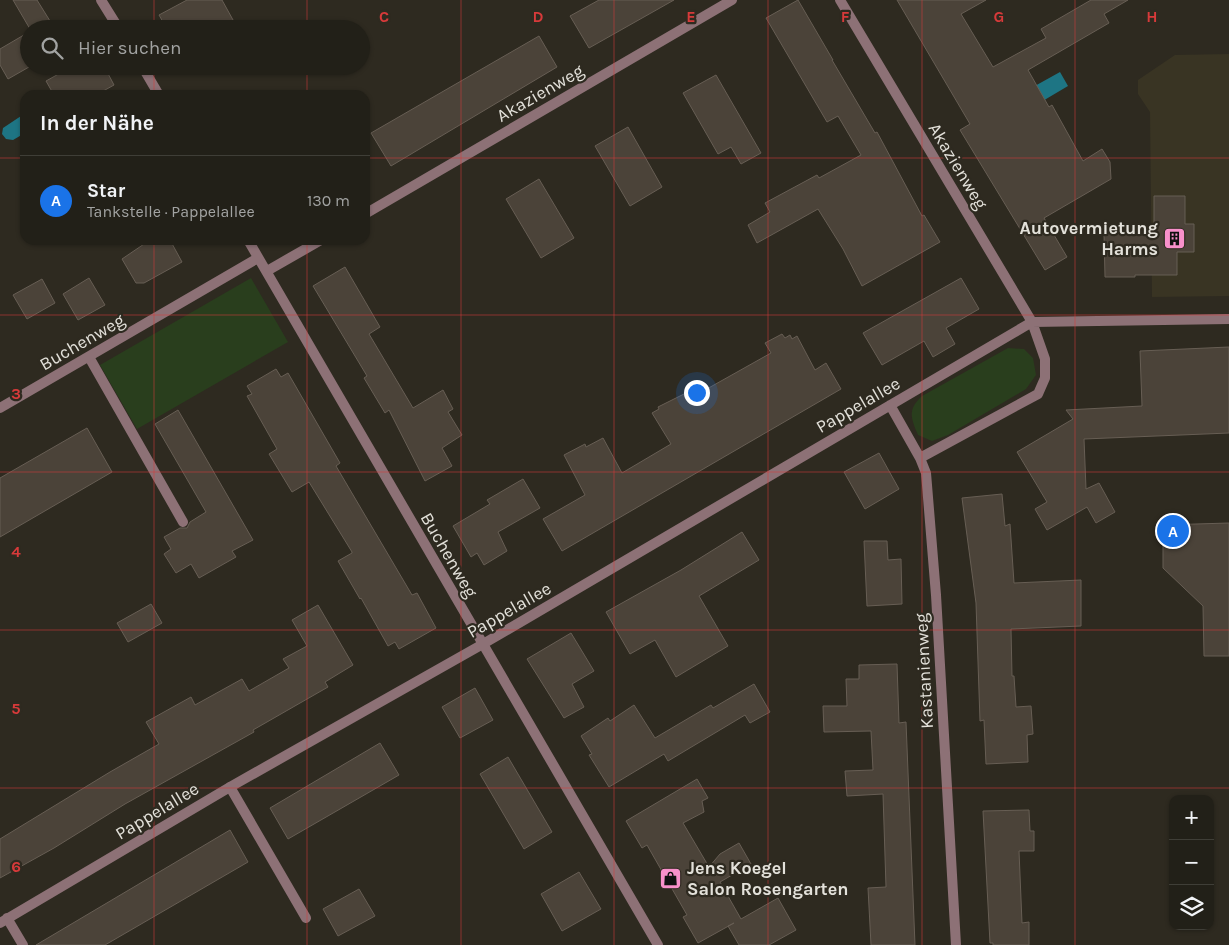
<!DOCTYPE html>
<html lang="de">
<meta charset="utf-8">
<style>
body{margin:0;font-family:Karla,sans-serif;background:#2a2821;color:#f1f3f6}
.controls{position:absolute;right:15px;bottom:15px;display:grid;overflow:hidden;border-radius:10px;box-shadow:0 1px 4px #0004}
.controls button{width:45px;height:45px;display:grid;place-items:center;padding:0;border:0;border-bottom:1px solid #3f3e37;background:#222018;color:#f1f3f6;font:25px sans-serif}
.you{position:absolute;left:696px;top:392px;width:18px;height:18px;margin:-12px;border:4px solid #fff;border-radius:50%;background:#1a73e8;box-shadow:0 0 0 8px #1a73e833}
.badge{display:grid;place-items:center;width:32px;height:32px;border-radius:50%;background:#1a73e8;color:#fff;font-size:16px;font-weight:700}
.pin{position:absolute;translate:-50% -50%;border:2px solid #fff;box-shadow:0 1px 5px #0006}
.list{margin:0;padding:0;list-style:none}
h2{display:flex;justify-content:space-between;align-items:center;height:65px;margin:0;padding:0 20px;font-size:21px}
h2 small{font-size:16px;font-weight:400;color:#a2a3a2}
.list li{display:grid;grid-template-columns:32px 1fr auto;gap:15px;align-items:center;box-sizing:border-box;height:90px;padding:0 20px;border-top:1px solid #3f3e37}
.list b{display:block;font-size:19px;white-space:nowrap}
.list p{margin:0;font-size:16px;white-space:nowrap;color:#a2a3a2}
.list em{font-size:16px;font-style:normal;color:#a2a3a2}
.icon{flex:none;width:28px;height:28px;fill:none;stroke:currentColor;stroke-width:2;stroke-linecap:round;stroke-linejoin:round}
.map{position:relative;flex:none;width:1229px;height:945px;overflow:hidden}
.search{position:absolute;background:#222018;box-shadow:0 1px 4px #0004;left:20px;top:20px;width:350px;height:55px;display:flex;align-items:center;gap:12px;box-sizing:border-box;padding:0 18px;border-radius:28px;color:#a2a3a2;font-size:19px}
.panel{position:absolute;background:#222018;box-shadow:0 1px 4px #0004;left:20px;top:90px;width:350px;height:155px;border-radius:15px}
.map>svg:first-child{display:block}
.built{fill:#393423}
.green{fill:#293e1d}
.water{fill:#1e7584}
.building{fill:#4b4339;stroke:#675e54}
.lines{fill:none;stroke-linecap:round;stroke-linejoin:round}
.service{stroke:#8d7176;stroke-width:10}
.minor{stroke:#8d7176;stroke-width:10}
.grid{fill:none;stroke:#d73a3a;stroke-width:1;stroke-opacity:0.55}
.labels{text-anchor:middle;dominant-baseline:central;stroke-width:4.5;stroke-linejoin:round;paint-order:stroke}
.street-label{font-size:18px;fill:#e3e1da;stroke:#2e2a20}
.poi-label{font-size:18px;font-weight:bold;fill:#e3e1da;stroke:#2e2a20;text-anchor:end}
.grid-label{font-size:16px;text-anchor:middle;font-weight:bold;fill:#d73a3a;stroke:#2e2a20;stroke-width:4.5;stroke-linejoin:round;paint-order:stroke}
</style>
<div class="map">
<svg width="1229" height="945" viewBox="0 0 1229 945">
<rect width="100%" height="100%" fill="#2e2a20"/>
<path class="built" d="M1229,54V296L1152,297L1150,112L1138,94V80L1175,55Z"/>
<path class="green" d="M251,278L288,342L137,429L100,365Z
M1008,348L1024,349L1033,358L1036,375L1026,389L948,435L932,441L918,435C911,418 907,410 922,396Z"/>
<path class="water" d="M1060,72L1068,86L1041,102L1033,87Z
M21,116H25V133L13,140L6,139L2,134L3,128Z"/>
<path class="building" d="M13,0H37L55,29H30Z
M187,0H222L238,29H167L159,15Z
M599,0H674L589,48L570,16Z
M798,0L833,60H832L875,133L877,132L922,216L924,215L940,242L862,286L843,249L818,209L757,243L748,225L770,212L765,203L817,175L819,178L861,155L838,116L827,122L766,18Z
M897,0H986L961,14L993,67L1046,38L1041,29L1091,0H1128L1104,14L1109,23L1028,70L1049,107L1052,105L1083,161L1102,149L1110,162L1111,179L1044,218L1067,257L1045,270L960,130L970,124Z
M29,32V67L8,79L0,65V49Z
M539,36L557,67L391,166L371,133Z
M73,66H104L114,85L96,95H54L46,81Z
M716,75L761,153L741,164L731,147L718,154L683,93Z
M628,127L662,187L630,206L595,146Z
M539,179L574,238L541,258L506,199Z
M1154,196H1185V224H1194V252H1177V275H1135V277H1105L1104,234L1154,233Z
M150,240H170L182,262L144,283H136L122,259Z
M345,267L380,327L369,334L413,408L443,390L453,409L448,412L462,435L442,448L452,466L425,481L389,410L385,413L364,378L367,376L313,286Z
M89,278L105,305L78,320L63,294Z
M961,278L979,309L946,328L955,344L933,357L924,341L882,365L863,333Z
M42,279L55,303L27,319L13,295Z
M782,334L785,338L790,335L792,339L797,336L815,370L826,363L841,389L562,551L543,519L585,495L564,455L585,444L586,447L603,438L622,473L671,444L652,413L659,409L658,407L686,393L689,399L771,353L765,343Z
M1229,347V433L1084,439L1086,489L1099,483L1115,512L1096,523L1087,507L1047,530L1035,509L1047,502L1017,452L1073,419L1066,410L1142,406L1140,351Z
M276,369L281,377L288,373L340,463L336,466L412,595L417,593L436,628L399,649L395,642L388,646L361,598L360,599L338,561L352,553V552L309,482L292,492L269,454L277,449L247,396L252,394L247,386Z
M178,410L253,540L232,551L236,557L199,578L191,564L176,573L164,554L171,549L164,537L180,528H187L190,522L206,512L155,424Z
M87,428L112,472L0,537V478Z
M879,453L899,489L865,509L844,472Z
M523,479L540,508L498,532L507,551L484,565L477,553L471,557L453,526L490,504L487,500Z
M1002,494L1005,526L1010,524L1014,583L1081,580V626L1011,629L1012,676H1014L1016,707L1031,706L1033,734L1027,735L1028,762L986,764L984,720L980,721L976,603L962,498Z
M1229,523V656H1204L1203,606L1163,568V525Z
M742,532L759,560L699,596L728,646L676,677L655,640L630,654L606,612L681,570Z
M864,541H887L888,560L901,559L902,604L867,606Z
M151,604L162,623L128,642L117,623Z
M318,605L353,665L325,682L328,687L253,730L254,732L125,804L54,848L0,878V839L110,772L159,744L146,722L191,697L195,705L242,679L249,691L289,668L283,659L307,646L292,620Z
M571,633L594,671L572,684L584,707L564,718L527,659Z
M897,664L899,723L906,722L915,945H871L868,888L886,887L883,794L847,796L845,771L873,770L871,731L824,732L823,706H847L846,679H859V665Z
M754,684L770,712L750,723L745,715L668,761L664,754L609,787L589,755L592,754L581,736L608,718L610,721L634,705L655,738L711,705L713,708Z
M475,688L493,720L460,738L442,707Z
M380,743L399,775L288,839L270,808Z
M508,757L552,832L524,849L480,774Z
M697,779L708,798L702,801L704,812L683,823L709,867L720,854L739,843L751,864L720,882L741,919L778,898L796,930L769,945H739L728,926L734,923L698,943L683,917L687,915L647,845L642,848L626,821Z
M1029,810L1030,831H1034V851H1019L1022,923L1029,922V945H993V943H990L983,811Z
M230,830L248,862L105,945H36Z
M579,872L601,909L562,931L541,894Z
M359,889L375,916L338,936L323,909Z"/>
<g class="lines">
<path class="service" d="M89,357L183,522
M230,787L306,918"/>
<path class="minor" d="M101,0L119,29
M840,0L1032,322L1045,359V378L1038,394L920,458
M142,66L159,95
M365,214L732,0
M248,240L658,945
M267,271L321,240
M890,405L920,458L926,473L936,595L956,945
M0,408L258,258
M7,918L23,945
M0,923L230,787L483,644L1032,322L1229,319"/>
</g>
<path class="grid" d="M154,0V29M307,0V29M461,0V945M614,0V945M768,0V945M922,0V945M1075,0V945M154,66V95M307,66V95M0,158H25M365,158H1229M154,240V945M307,240V945M0,315H1229M0,472H1229M0,630H1229M0,788H1229"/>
<defs>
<symbol id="building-square" viewBox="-11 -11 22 22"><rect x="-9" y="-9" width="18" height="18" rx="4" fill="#f890cb" stroke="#2e2a20"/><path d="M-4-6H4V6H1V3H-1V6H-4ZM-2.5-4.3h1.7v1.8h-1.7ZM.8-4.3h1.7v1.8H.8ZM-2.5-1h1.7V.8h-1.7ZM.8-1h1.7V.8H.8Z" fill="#111"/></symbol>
<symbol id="shop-square" viewBox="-11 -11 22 22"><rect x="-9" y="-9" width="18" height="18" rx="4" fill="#f890cb" stroke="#2e2a20"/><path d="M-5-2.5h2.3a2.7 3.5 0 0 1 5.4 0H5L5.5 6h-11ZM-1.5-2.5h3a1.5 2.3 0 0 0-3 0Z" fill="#111"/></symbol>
</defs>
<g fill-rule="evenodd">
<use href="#building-square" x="1162" y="226" width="25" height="25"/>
<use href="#shop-square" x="658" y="866" width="25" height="25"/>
</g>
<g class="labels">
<g class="street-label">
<text transform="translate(540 93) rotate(-30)">Akazienweg</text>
<text transform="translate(958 166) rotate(59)">Akazienweg</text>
<text transform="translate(82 342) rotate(-30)">Buchenweg</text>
<text transform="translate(858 405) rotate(-30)">Pappelallee</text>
<text transform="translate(449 555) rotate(60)">Buchenweg</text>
<text transform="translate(509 610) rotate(-30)">Pappelallee</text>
<text transform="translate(924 671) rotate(-93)">Kastanienweg</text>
<text transform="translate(157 811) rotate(-31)">Pappelallee</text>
</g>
<g class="poi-label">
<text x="1158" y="228">Autovermietung<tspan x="1158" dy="21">Harms</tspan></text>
<text x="687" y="868" text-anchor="start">Jens Koegel<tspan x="687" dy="21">Salon Rosengarten</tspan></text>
</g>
</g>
<g class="grid-label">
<text x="384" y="22">C</text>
<text x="538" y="22">D</text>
<text x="691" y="22">E</text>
<text x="845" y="22">F</text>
<text x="999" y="22">G</text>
<text x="1152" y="22">H</text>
<text x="16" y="399">3</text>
<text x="16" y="557">4</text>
<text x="16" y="714">5</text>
<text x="16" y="872">6</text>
</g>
</svg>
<div class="controls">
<button>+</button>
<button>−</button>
<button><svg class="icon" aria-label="layers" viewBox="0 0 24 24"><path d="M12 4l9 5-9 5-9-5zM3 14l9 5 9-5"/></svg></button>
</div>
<div class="you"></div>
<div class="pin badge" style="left:1173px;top:531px">A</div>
<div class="search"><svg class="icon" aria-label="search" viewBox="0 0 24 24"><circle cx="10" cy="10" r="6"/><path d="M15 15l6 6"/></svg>Hier suchen</div>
<section class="panel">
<h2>In der Nähe<small></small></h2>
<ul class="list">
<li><span class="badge">A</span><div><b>Star</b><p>Tankstelle · Pappelallee</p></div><em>130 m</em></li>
</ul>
</section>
</div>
